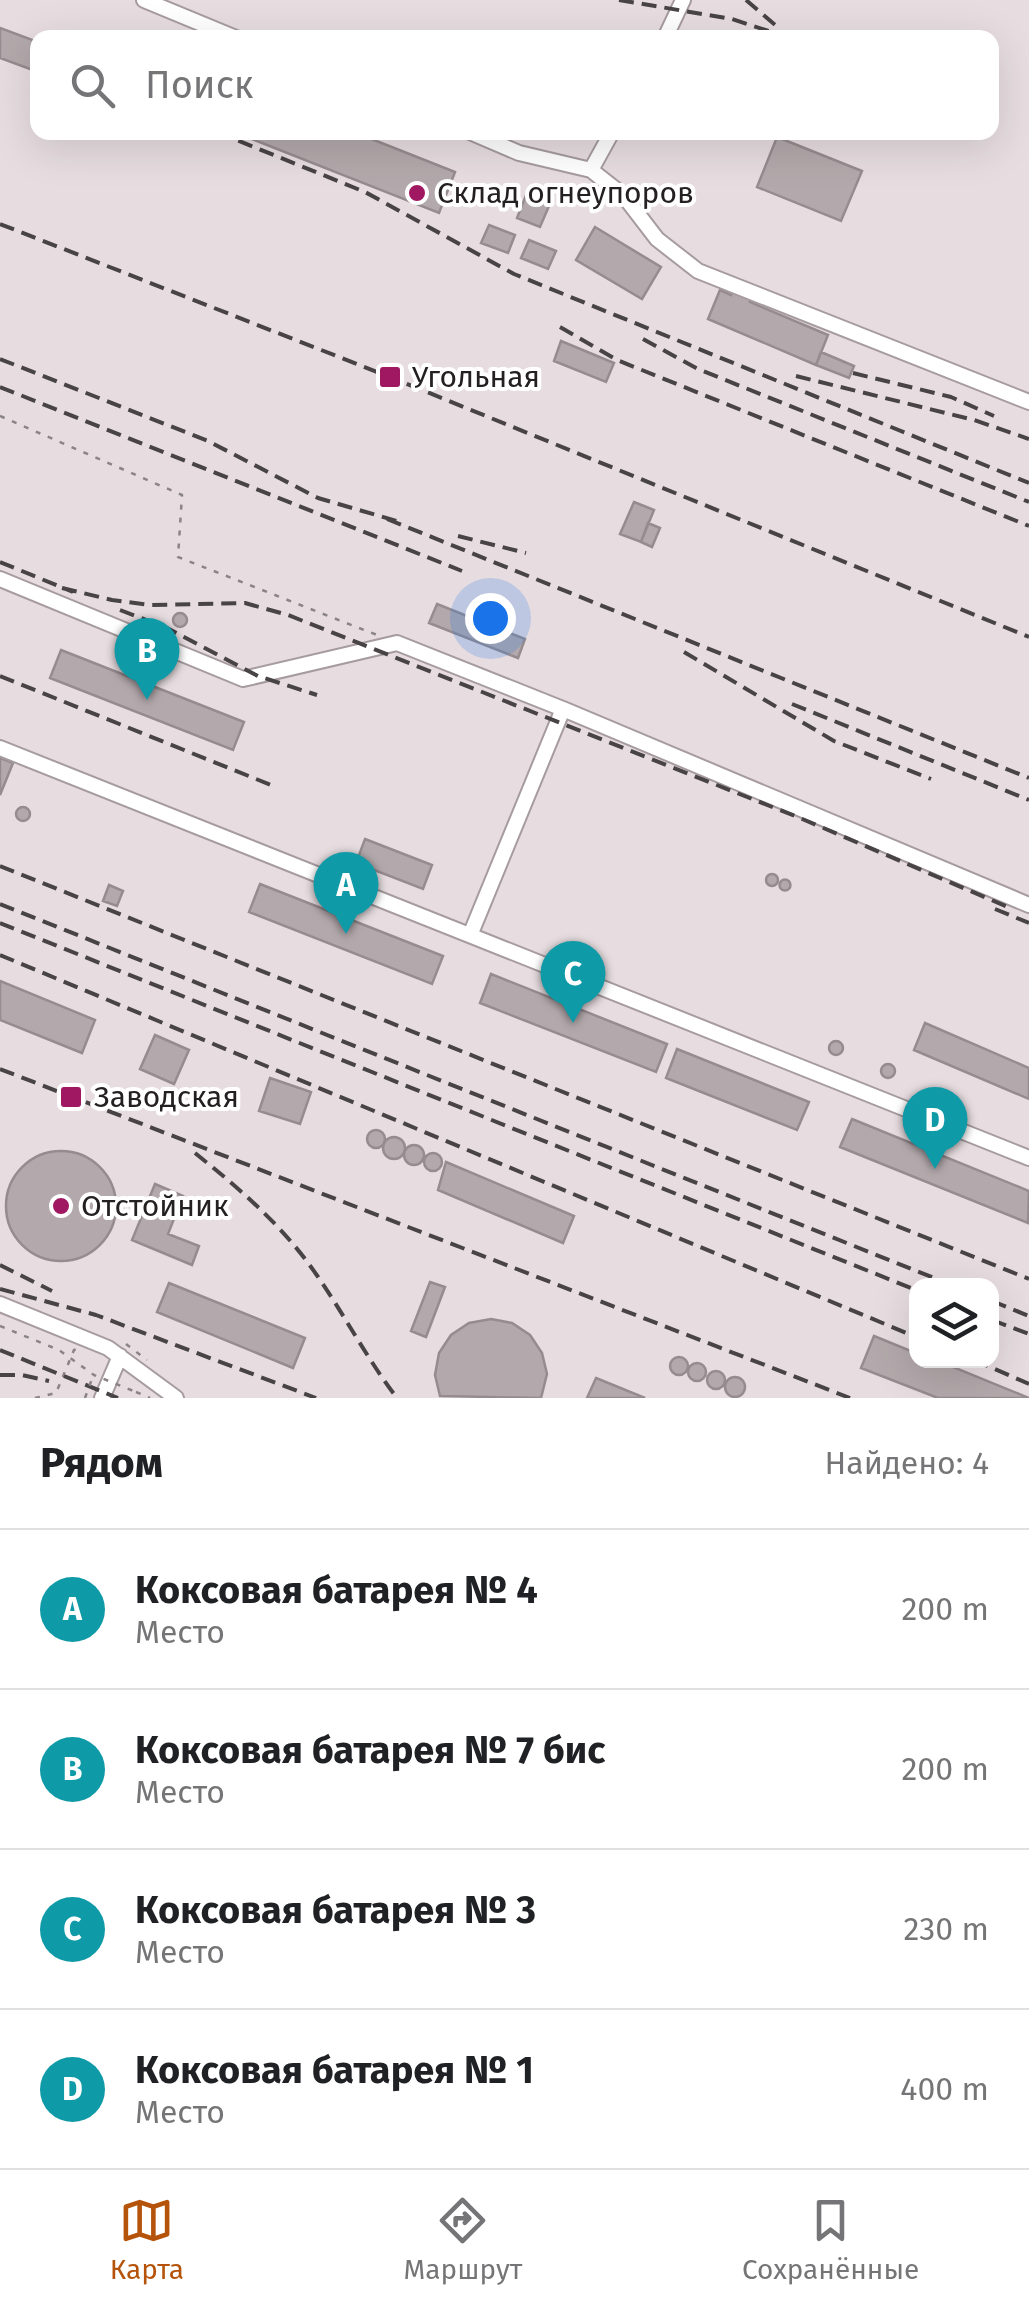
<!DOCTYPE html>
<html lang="ru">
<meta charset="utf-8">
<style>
body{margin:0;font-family:"Fira Sans",sans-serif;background:#f2f2f2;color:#202124}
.controls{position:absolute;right:30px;bottom:30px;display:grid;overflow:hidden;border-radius:20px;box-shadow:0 10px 40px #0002}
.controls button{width:90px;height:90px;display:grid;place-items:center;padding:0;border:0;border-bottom:2px solid #e0e0e0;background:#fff;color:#202124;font:50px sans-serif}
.you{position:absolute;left:490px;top:618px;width:35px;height:35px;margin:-25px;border:8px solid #fff;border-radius:50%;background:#1a73e8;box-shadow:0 0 0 15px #1a73e833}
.badge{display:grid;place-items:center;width:65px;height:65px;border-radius:50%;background:#b45309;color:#fff;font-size:32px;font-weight:700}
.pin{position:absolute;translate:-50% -82px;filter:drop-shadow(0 2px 5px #0008)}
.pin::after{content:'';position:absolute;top:52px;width:35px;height:30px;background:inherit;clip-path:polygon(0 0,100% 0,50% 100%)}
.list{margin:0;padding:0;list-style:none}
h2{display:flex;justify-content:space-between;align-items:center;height:130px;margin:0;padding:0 40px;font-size:42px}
h2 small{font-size:32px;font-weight:400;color:#757577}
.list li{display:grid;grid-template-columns:65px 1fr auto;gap:30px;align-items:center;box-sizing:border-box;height:160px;padding:0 40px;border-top:2px solid #e0e0e0}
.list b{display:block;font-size:38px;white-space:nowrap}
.list p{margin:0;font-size:32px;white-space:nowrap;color:#757577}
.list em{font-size:32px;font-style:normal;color:#757577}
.icon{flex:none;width:55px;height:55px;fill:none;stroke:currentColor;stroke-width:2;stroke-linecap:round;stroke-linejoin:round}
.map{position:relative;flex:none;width:1029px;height:1398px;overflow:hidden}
.search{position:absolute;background:#fff;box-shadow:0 10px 40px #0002;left:30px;right:30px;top:30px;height:110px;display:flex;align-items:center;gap:25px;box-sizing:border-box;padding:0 35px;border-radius:20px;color:#757577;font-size:38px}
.sheet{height:770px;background:#fff}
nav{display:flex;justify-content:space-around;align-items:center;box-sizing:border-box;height:140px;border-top:2px solid #e0e0e0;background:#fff;font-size:28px;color:#757577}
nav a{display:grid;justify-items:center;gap:5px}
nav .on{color:#b45309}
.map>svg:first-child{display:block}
.building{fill:#b3a9ac;stroke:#968c8f;stroke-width:2.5}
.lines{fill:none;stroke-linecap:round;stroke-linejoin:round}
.minor-casing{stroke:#a69b9f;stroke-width:18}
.path{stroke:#8b8486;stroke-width:2.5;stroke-dasharray:5 8;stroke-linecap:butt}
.minor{stroke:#fff;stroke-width:14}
.rail{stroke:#484345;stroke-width:4;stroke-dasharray:15 8;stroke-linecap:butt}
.path-bridge{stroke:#8b8486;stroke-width:2.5;stroke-dasharray:5 8;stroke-linecap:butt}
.poi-dot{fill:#a01762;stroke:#fff;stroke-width:4}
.labels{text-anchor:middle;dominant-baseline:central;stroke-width:8;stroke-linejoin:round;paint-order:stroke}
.poi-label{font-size:30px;fill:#242022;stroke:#fff;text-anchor:start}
</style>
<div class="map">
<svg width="1029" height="1398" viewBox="0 0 1029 1398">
<rect width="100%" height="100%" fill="#e7dde0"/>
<path class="building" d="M0,28L38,42V72L0,58Z
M234,132H354L455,172L439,213Z
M777,137L862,171L841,221L757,187Z
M528,190L552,199L540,227L517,218Z
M489,225L515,235L508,253L481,243Z
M595,227L661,267L642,299L576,260Z
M529,240L556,251L548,269L521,258Z
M720,290L731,295L733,291L752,299L750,302L828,335L816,365L708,319Z
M561,341L614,363L606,382L554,361Z
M821,352L854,366L849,378L816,365Z
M634,502L654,510L641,542L620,534Z
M648,523L660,528L652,547L641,542Z
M437,604L525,639L518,658L429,623Z
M173 620a7 7 0 1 1 14 0a7 7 0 1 1-14 0Z
M61,650L244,722L233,750L50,678Z
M0,758L13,763L0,795Z
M16 814a7 7 0 1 1 14 0a7 7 0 1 1-14 0Z
M365,839L432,865L423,889L356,863Z
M766 880a6 6 0 1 1 12 0a6 6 0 1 1-12 0Z
M779.5 885a5.5 5.5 0 1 1 11 0a5.5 5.5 0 1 1-11 0Z
M260,884L443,956L432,984L249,912Z
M109,885L123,891L117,906L103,901Z
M491,974L667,1044L656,1072L480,1003Z
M0,981L95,1020L82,1053L0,1020Z
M925,1023L1029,1068V1099L914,1050Z
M155,1035L189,1050L174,1084L140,1069Z
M829 1048a7 7 0 1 1 14 0a7 7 0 1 1-14 0Z
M677,1049L809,1102L797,1130L666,1078Z
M881 1071a7 7 0 1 1 14 0a7 7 0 1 1-14 0Z
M270,1078L311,1092L300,1124L259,1111Z
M852,1119L1029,1191L1028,1223L840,1147Z
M367 1139a9 9 0 1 1 18 0a9 9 0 1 1-18 0Z
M383 1148a11 11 0 1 1 22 0a11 11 0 1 1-22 0Z
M404 1155a10 10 0 1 1 20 0a10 10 0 1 1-20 0Z
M6 1206a55 55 0 1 1 110 0a55 55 0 1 1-110 0Z
M424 1162a9 9 0 1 1 18 0a9 9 0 1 1-18 0Z
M446,1162L574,1216L563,1243L438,1190Z
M155,1184L183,1196L168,1234L199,1246L192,1265L132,1240Z
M430,1282L445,1287L426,1337L411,1331Z
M169,1283L305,1338L293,1368L157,1312Z
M491,1319L512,1323L530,1335L542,1353L547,1374L541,1398L440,1396L435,1375L439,1353L451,1335L469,1323Z
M874,1336L916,1353V1360H936L1029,1398H938L861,1368Z
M670 1366a9 9 0 1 1 18 0a9 9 0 1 1-18 0Z
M688 1372a9 9 0 1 1 18 0a9 9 0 1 1-18 0Z
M707 1380a9 9 0 1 1 18 0a9 9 0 1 1-18 0Z
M725 1387a10 10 0 1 1 20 0a10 10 0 1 1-20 0Z
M596,1378L645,1398H587Z"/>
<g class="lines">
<defs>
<path id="minor" d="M144,0L236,38
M665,38L683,0
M470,132L519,153L591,170
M612,132L591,170L624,196L657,239L698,271L1029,402
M0,579L243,679L397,643L563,709L471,933
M563,709L1029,905
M0,748L1029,1158
M0,1304L108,1348L176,1398
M102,1398L120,1356"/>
</defs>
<use href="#minor" class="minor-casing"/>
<path class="path" d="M0,416L182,495L178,557L377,635
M126,1344L147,1360
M136,1392L150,1398
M35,1398L56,1393L74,1350L77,1349"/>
<use href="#minor" class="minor"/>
<path class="rail" d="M619,0L732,19L790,38
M746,0L780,29
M217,132L365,192L514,274L1029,483
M0,224L390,377L1029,637
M560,327L617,360L1029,526
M643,339L698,369L1029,502
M0,359L208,441L318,498L400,522
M853,373L951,397L994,416
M796,376L974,420L1029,439
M0,387L462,571
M387,519L1029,778
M458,536L526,553
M0,562L73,592
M62,588L112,600L150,605L245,603L288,615L800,818L1010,908
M120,610L167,628L258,676L317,695
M684,652L834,741L931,779
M0,676L271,785
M792,704L1029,800
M0,866L1029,1279
M0,904L954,1286
M995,909L1029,923
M0,923L916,1290
M0,955L916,1337
M0,1069L850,1398
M195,1153C240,1189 283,1226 316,1274C344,1314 367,1359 397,1398
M0,1265L52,1291
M0,1289L96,1315L316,1398
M992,1301L1029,1316
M992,1320L1029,1334
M0,1350L118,1398
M974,1360L1029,1384
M0,1375H22L49,1381"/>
<path class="path-bridge" d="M0,1326L59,1350L94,1375L136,1392
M85,1398L93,1376"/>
</g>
<g class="poi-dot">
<circle cx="417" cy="193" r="10"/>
<rect x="378" y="365" width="24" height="24" rx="5"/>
<rect x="59" y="1085" width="24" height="24" rx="5"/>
<circle cx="61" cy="1206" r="10"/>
</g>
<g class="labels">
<g class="poi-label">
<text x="437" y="193">Склад огнеупоров</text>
<text x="412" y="377">Угольная</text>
<text x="94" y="1097">Заводская</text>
<text x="81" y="1206">Отстойник</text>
</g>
</g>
</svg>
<div class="controls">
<button><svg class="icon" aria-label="layers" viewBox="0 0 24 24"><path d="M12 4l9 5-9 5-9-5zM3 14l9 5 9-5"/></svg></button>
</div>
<div class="you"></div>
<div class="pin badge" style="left:346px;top:934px;background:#0f9aa8">A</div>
<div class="pin badge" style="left:147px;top:700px;background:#0f9aa8">B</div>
<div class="pin badge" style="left:573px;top:1023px;background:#0f9aa8">C</div>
<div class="pin badge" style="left:935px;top:1169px;background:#0f9aa8">D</div>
<div class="search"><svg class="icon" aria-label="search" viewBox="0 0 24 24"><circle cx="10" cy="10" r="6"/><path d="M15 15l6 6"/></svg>Поиск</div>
</div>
<section class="sheet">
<h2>Рядом<small>Найдено: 4</small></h2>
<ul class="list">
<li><span class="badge" style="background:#0f9aa8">A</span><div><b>Коксовая батарея № 4</b><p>Место</p></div><em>200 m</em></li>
<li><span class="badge" style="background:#0f9aa8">B</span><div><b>Коксовая батарея № 7 бис</b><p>Место</p></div><em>200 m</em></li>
<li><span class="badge" style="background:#0f9aa8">C</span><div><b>Коксовая батарея № 3</b><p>Место</p></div><em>230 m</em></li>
<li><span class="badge" style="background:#0f9aa8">D</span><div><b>Коксовая батарея № 1</b><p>Место</p></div><em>400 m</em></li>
</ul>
</section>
<nav>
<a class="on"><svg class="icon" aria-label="map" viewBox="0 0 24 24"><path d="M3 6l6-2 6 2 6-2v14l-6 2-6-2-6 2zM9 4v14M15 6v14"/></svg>Карта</a>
<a><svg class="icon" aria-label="directions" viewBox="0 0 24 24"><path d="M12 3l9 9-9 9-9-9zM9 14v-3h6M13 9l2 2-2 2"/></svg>Маршрут</a>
<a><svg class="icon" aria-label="saved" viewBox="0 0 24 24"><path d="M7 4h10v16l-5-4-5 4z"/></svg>Сохранённые</a>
</nav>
